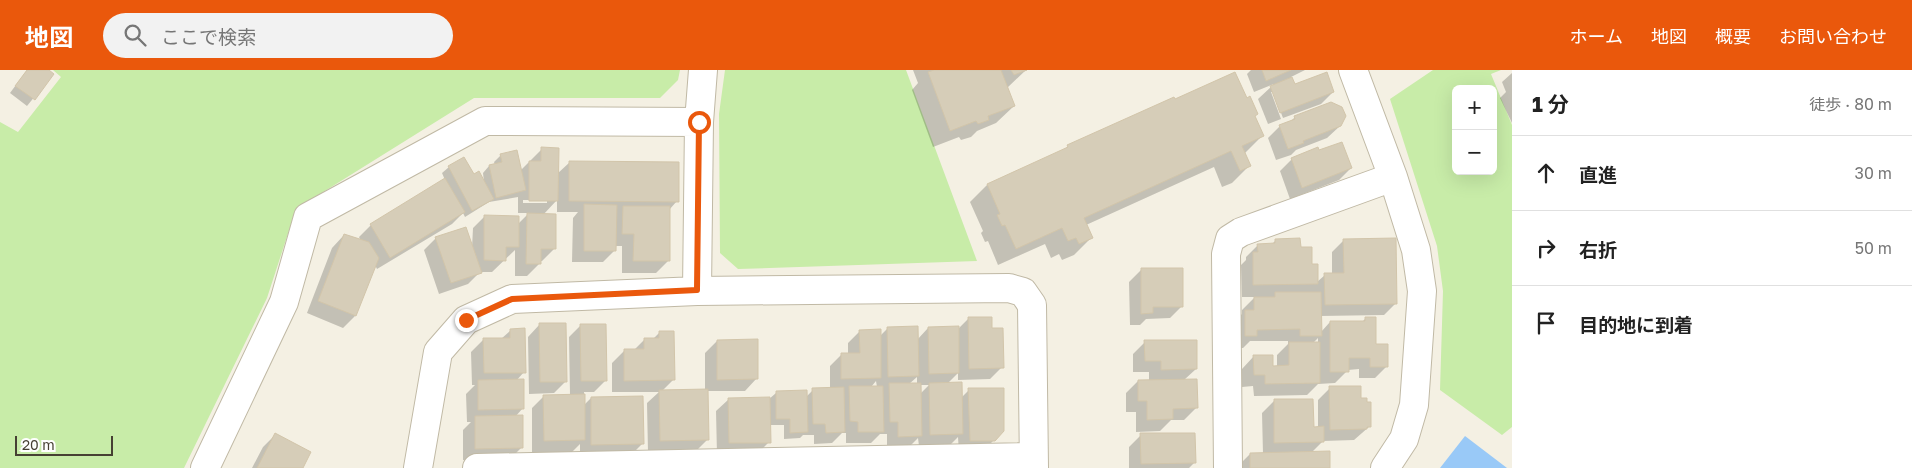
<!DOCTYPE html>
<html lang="ja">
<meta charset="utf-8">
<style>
body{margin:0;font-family:"Golos Text","Noto Sans JP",sans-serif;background:#f2f2f2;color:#222}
.controls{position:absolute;right:15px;top:15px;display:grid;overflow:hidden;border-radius:8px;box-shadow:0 5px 20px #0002}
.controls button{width:45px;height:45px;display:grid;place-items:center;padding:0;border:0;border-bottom:1px solid #e0e0e0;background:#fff;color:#222;font:25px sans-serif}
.scale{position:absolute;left:15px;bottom:12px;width:98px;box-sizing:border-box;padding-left:5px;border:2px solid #464033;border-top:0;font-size:14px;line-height:18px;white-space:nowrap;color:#464033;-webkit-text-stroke:4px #fff;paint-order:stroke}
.stop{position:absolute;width:15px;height:15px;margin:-11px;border:4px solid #ea580c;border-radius:50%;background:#fff}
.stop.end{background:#ea580c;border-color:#fff;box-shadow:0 1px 5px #0008}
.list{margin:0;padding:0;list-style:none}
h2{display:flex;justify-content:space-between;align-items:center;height:65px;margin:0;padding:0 20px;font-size:21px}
h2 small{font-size:16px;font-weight:400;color:#767676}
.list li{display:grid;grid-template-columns:32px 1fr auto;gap:15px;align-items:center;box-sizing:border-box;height:75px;padding:0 20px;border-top:1px solid #e0e0e0}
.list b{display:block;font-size:19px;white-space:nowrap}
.list em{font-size:16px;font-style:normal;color:#767676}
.icon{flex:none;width:28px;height:28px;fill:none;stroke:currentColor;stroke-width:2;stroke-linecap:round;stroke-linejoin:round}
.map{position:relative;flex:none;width:1512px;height:398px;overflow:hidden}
header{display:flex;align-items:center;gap:30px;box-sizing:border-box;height:70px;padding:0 25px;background:#ea580c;color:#fff}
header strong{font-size:24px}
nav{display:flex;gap:28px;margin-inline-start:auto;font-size:18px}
.search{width:350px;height:45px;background:#f2f2f2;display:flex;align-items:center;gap:12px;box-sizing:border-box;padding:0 18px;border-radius:28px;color:#767676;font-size:19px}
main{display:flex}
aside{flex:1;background:#fff}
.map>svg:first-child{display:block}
.green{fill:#c8eca8;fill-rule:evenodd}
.water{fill:#99c9f7}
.shadow{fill:#0003;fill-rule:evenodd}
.building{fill:#d6cdb8;stroke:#d2c5aa}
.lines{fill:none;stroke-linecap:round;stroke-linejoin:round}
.minor-casing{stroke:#c0b9a5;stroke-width:30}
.minor{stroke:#fff;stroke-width:28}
.route{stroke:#ea580c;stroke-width:6}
</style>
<header>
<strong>地図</strong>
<div class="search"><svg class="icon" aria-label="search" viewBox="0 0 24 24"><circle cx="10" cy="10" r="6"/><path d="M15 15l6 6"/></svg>ここで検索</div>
<nav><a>ホーム</a><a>地図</a><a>概要</a><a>お問い合わせ</a></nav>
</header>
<main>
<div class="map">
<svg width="1512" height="398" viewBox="0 0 1512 398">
<rect width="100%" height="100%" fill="#f4f0e3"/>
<path class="green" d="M53,0H680L678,10L660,28H474L296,139L267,228L184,398H0V52L18,62L61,7Z
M725,0H906L977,191L738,199L720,183L719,44Z
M1433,0H1501L1491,4L1512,55V357L1502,365L1440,320L1443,221L1437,176L1390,29ZM1456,19H1493V101H1456Z"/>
<path class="water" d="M1465,366L1507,398H1440Z"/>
<path class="shadow" d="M27,0H46L53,4L27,36L10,23Z
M913,0H1026L1007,18L1014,36L996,53L977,61L971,67L961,70L959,67L933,77L912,20L918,13Z
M1251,0H1305L1291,7L1294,15L1333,22L1321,34L1283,48L1273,22H1271L1281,49L1268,54L1258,29L1274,14L1254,22L1247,4Z
M1512,3V53L1500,28L1506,22L1502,12Z
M1175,31L1254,47L1262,66L1245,83L1249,96L1232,113L1222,117L1214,97L1086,155L1091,168L1074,185L1062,190L1059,184L1051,188L1045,174L998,195L988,171L985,172L981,163L983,161L970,132L987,115L1062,82L1068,76Z
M1295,47L1340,56L1327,68L1296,80L1291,85L1276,90L1268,68L1280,56L1289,53Z
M542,79L557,104L570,92L677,131L669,140L668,191L656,203H622V176H615V180L603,192H572L573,148L578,142H557V130L543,145L554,179L542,191H539V194L527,206H515V180L492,202H480L468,214L439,224L424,180L436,168L472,178L473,158L485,146L518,154L529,143H518V127L489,132L465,147L463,143L452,154L377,199L375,195L355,246L343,258L307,243L332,178L344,165L361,171L359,167L371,155L445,110L442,103L449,97L473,105L484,112L483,103L489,96L495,95L494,92L501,85L520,101ZM523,130H547V133H523Z
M1292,89L1351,98L1339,110L1290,129L1280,101Z
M1276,170L1299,178L1311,195L1317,212L1325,205L1332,204V182L1344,170L1396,233L1384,245L1320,246L1321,262L1330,252H1362L1366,248L1375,276L1387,296L1375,308H1359V299L1348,300L1335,313L1318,314L1307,325L1254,326L1253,316L1242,317V299L1254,286L1272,297H1277V285L1288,274V271H1250L1243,278H1233V253L1242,244V240L1255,227H1242L1241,195L1246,190V187L1258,175H1271ZM1318,268V273H1313Z
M1141,200L1182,236L1170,248L1146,249L1140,255H1130L1129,212Z
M969,248L991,259L1002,297L990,309L958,310V303L947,314L961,328L969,320L1003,361L982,382L959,383L958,367L949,376H919L918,368L908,378H887V364H880L871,373H846V363H842L832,373L814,374V365H803L800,368L784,369V355H769V372L757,384L717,385L716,341L729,329L768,330L776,323L806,327L813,320L830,319V296L842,284H848V273L860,261L880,266L888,258L917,270L928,258L957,260ZM917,307V314H909ZM876,311L877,317H871ZM920,315H929L920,324Z
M540,254L566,311L554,323L529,324L528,267Z
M581,255L606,310L594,322H584V335L591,328L643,373L631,385L580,386V374L572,382H532V338L544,326L570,325L569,267Z
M511,260L524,302L516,311L523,338L515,347L522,377L510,389L463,390V360L471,352H467L466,324L475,315H472L471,282L483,270L501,269Z
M660,262L673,310L662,321L705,320V283L717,271L757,308L745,321H707V370L695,382L648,383L647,333L659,322H612V293L624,281L634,280L645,269H653Z
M1145,272L1196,299L1184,310L1196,338L1184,350H1171L1160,361L1136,362V342H1126V323L1138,311H1149V302H1133V284Z
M1330,318L1360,330L1370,356L1354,370L1323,371L1311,383L1329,398H1238V396L1250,384H1263L1262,343L1274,331L1312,358H1318V330Z
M275,365L302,398H252L263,377Z
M1141,365L1194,393L1189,398H1129V377Z"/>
<path class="building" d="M27,0H49L54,4L35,30L15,16Z
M934,0H1001L1015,36L988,46L989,50L978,54L976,51L950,61L928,2Z
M1011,0H1027L1014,5Z
M1262,0H1291L1266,11Z
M1235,2L1247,28L1250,26L1258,44L1255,46L1264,66L1242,76L1251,96L1240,101L1231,81L1084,148L1093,168L1079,174L1076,168L1068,171L1062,158L1016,179L1005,155L1002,156L997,145L1000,144L987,114L1068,77L1067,75L1174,27L1175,29Z
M1327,2L1334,22L1280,43L1270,16L1292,7L1295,14Z
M1331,32L1342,37L1346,46L1341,56L1303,71L1304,73L1288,79L1279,55L1295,49L1294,46Z
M1342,72L1352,98L1302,118L1291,88L1318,77L1319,80Z
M541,77L559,78L558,131H529V91H541Z
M517,80L526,120L496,128L489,95L502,92L500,84Z
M464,87L474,104L479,101L494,129L472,141L448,96Z
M569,91L679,92V132L569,131Z
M445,108L465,142L390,188L370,154Z
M584,134L617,135L616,181H584Z
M623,136H670V191H633L634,164H622Z
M527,143L556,144V179H541V194H526Z
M484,145L519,146V177H506V191L484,190Z
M466,157L482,203L451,213L435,167Z
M344,164L369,172L379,188L356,246L318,231Z
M1300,168L1301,177H1312V194H1318V214L1253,215V182H1258L1257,174L1275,173V169Z
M1396,168L1397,234L1325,235L1324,203H1344L1343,169Z
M1141,198H1183V237H1153V243L1141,244Z
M1275,222H1321L1322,266H1300V259L1257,260V266H1245V240H1254V227H1275Z
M968,247H992V258H1003L1004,298L969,299Z
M1365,247H1376V274H1388V297H1370V288H1349V302H1330V251H1365Z
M539,253H566L567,312H540Z
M580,254H606L607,311H581Z
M918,256L919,306L888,307L887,257Z
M959,256V303L929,304L928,257Z
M525,258L526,303H484L483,268H510V259Z
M881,259V308L841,309V283H860L859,260Z
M659,261H674L675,310L624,311V279H644V268H659Z
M758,269V309L717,310V270Z
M1144,270H1197V299L1161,300V291H1145Z
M1289,272H1320V313L1265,314V305H1254L1253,285H1273V296L1289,295Z
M524,309V339L478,340V310Z
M1197,309L1198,338L1173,339V349L1147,350V331H1138V310Z
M962,312L963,364L930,365L929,313Z
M889,313H921L922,366L898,367V352H890Z
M849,316H883L884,362H858V352L850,351Z
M1329,316H1361V328H1367V332H1371V357H1367V359L1330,360Z
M844,317L845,362L826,363L825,354H813L812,318Z
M968,318H1004V361L995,371H970Z
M708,319L709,370L660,371L659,320Z
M807,320L808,362L790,363V349H776V321Z
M585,324V370L544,371L543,325Z
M643,326L644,374L591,375V327Z
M770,327L771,373H729L728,328Z
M1274,329H1313L1314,357L1324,356V372L1274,373Z
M523,345V378L475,379V346Z
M275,363L311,382L303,398H257Z
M1140,363H1195L1196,393L1141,394Z
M1330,381V398H1250V383Z"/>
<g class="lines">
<defs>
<path id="minor" d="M1353,0L1393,107L1416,180L1422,221L1414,335L1404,369L1385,398
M697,221L699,52L703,0
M205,398L284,232L308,147L485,51L699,52
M418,398L438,282L466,250L512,229L697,221L1009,218L1023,222L1032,235L1034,398
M477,398L1033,387
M1228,398L1226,184L1230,169L1241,162L1393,107"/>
</defs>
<use href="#minor" class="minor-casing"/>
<use href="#minor" class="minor"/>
</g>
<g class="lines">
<path class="route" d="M466,250L512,229L697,220L699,52"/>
</g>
</svg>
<div class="controls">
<button>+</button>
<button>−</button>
</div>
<div class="scale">20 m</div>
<div class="stop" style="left:699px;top:52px"></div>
<div class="stop end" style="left:466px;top:250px"></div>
</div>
<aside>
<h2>1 分<small>徒歩 · 80 m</small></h2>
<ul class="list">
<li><svg class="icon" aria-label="ahead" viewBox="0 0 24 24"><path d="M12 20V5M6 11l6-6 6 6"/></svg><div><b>直進</b></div><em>30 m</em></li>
<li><svg class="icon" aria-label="right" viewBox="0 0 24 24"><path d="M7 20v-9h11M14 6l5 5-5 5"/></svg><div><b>右折</b></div><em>50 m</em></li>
<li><svg class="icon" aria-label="arrive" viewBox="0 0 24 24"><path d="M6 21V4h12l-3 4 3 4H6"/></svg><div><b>目的地に到着</b></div></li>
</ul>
</aside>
</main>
